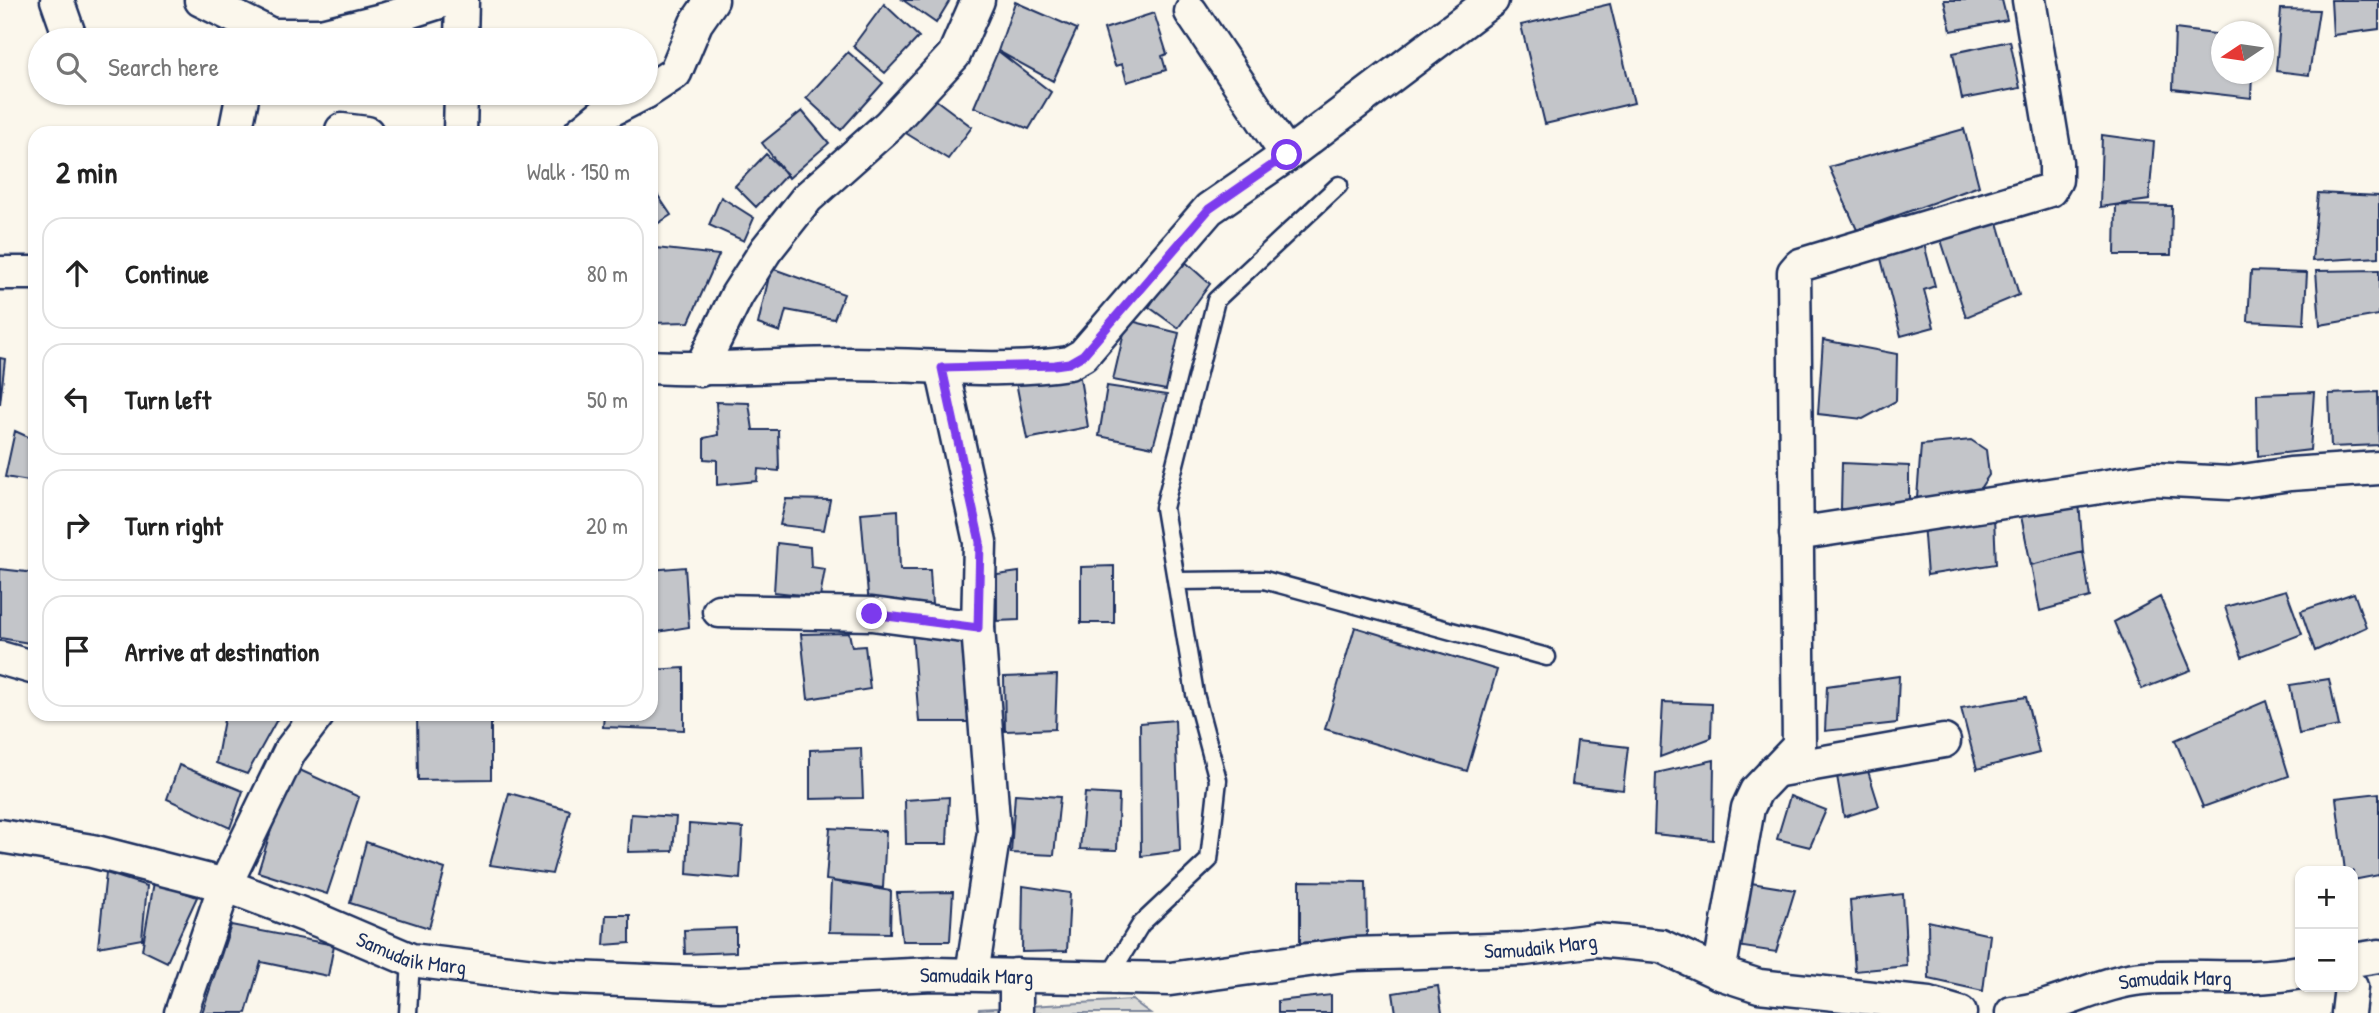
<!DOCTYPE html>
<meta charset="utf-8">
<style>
body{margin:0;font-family:"Patrick Hand",sans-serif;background:#f6f6f6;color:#222}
.controls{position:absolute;right:21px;bottom:21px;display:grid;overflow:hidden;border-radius:14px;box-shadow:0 2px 5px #0004}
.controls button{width:63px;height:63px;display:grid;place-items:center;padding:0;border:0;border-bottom:2px solid #e0e0e0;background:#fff;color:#222;font:35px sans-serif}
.compass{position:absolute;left:2211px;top:21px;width:63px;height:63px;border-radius:50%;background:#fff;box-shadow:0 2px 5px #0004;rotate:257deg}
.stop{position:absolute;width:21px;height:21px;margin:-16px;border:5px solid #7c3aed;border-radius:50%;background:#fff}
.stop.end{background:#7c3aed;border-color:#fff;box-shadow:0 2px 7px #0008}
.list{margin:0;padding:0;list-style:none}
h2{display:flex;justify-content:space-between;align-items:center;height:91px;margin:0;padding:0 28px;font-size:30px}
h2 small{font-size:23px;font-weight:400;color:#767676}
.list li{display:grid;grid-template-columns:46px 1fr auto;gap:21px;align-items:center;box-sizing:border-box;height:112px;margin:0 14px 14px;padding:0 14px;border:2px solid #e0e0e0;border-radius:21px}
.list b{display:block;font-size:26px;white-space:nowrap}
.list em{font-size:23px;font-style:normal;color:#767676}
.icon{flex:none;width:38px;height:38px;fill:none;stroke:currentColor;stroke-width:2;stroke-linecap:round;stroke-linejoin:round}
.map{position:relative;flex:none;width:2379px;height:1013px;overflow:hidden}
.search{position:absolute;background:#fff;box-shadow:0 2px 5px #0004;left:28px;top:28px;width:630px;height:77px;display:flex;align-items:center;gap:18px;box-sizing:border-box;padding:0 24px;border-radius:38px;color:#767676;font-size:26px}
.panel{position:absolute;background:#fff;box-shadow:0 2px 5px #0004;left:28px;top:126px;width:630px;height:595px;border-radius:21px}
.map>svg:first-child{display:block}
.green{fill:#dadad7;stroke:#7a849a;stroke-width:2}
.building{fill:#c3c5c9;stroke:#1b2f5e;stroke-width:2}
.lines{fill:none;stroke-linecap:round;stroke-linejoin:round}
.lane-casing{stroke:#1b2f5e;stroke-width:21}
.street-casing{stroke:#1b2f5e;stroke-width:37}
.lane{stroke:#fbf7ec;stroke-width:16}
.street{stroke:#fbf7ec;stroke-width:32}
.route{stroke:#7c3aed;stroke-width:9}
.labels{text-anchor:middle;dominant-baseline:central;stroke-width:5;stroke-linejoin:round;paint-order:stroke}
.street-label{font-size:21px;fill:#1b2f5e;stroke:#fbf7ec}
</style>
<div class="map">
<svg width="2379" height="1013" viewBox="0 0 2379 1013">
<rect width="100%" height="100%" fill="#fbf7ec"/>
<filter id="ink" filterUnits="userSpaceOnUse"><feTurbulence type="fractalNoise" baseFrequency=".0143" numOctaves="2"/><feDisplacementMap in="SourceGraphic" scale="14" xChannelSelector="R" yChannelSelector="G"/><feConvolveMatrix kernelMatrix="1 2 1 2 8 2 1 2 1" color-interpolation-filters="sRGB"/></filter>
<g filter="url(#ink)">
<path class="green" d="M1132,1000L1150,1013H978L979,1009Z"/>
<path class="building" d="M903,0H950L936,23Z
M1944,0H2002L2007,20L1951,31Z
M2331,0H2379V29L2333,35Z
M1015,2L1077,29L1053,81L998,51Z
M884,4L919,37L885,73L853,46Z
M1610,4L1634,103L1545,124L1521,25Z
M2281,9L2319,10L2309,75L2276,71Z
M1154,13L1167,54L1162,56L1166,70L1127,82L1122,64L1115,66L1104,29Z
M2175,29L2222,35V74H2252L2251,98L2173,89Z
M2010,41L2020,88L1962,99L1953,53Z
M998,51L1051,92L1029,129L974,107Z
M848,52L883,83L841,130L806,98Z
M928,94L972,127L948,159L904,132Z
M802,111L829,143L789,178L762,143Z
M1964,129L1979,186L1857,230L1829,167Z
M2102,135L2154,142L2149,200L2100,207Z
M766,154L787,174L756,207L735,186Z
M651,185L671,215L651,228Z
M2318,193L2379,196V257L2312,261Z
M721,197L754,218L744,241L709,225Z
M2116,205L2172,206L2171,255H2115Z
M1997,219L2019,295L1966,317L1940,237Z
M1922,236L1935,286L1924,290L1934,327L1901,336L1878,247Z
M656,248L719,255L689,322L651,323V284Z
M1182,259L1210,284L1178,328L1149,307Z
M771,268L844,294L834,319L786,310L780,332L758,324Z
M2379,270V315L2320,325L2316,271Z
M2251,271L2307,273L2304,324L2248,321Z
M1127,320L1179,333L1166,390L1113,380Z
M1823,340L1897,354L1896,401L1863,419L1818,414Z
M0,358L5,359L0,404Z
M1078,366L1088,427L1027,439L1015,377Z
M1107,386L1167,395L1153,447L1099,436Z
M2314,392L2310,450L2258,456L2257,394Z
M2378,392L2379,445L2331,447L2329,394Z
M716,402L749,403L753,430H778L779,471L758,469L757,481L717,485V460L704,459V438L718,435Z
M15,431L35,440V482L5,477Z
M1971,440L1986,450L1989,475L1977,493L1917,498L1921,445Z
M1842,463L1909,466V510L1841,509Z
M786,499L830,500L824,530L780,525Z
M2079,502L2083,552L2031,565L2021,516Z
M898,510L900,570H930L932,605L869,606L861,513Z
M1994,517L1996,564L1927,575L1923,523Z
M777,543L810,547L811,567L825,569L820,597L774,592Z
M2083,552L2090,597L2040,611L2031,565Z
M1114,566V623H1081V567Z
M685,567L689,627L651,633V570Z
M0,569L35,573V644L0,638Z
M1019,572V620L997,621V575Z
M2286,590L2302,634L2242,657L2225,607Z
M2354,593L2366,627L2315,651L2301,611Z
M2160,597L2191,670L2142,689L2114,622Z
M1355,627L1497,670L1467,771L1325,729Z
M912,632L970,636L972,722H919Z
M849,633L852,647L865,646L870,689L808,699L801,634Z
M684,668V730L603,727L604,714H651V670Z
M1057,675L1055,729L1005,731L1004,677Z
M1899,676L1897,723L1825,731L1827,686Z
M2329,679L2339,726L2299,734L2290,685Z
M2026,697L2039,753L1977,769L1961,708Z
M2266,701L2289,776L2203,807L2175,740Z
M1663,702L1712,704L1711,738L1660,757Z
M225,714H280L247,774L216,763Z
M417,714H491V779L418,780Z
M1175,720L1180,851L1141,856L1140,723Z
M1577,741L1628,747L1623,790L1572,784Z
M861,748L863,798L810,799V750Z
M1714,760L1713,840L1654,834L1656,773Z
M179,765L243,791L230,828L167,799Z
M291,766L359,797L327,894L258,872Z
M1868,771L1879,806L1844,817L1837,776Z
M509,793L570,810L552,874L490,865Z
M1085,793L1119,795L1117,850L1080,849Z
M2379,793V875L2353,880V871H2345L2336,798Z
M1015,794L1060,797L1054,855L1011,853Z
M1790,796L1826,810L1810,847L1777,839Z
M949,797L947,844H906L905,800Z
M631,814L676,817L673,851L628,852Z
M689,824L743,828L740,879L687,874Z
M830,828L886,831L883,888L826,880Z
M366,842L445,869L429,928L350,903Z
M106,873L147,886L142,939L98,947Z
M831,881L891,891L890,933L829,932Z
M1300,881L1366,882L1367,937L1300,943Z
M154,882L197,897L167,962L142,950Z
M1751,883L1795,890L1776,952L1737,946Z
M1023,886L1070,893L1067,951L1022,952Z
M953,892L950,941H902L897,893Z
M1903,894L1907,966L1855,971L1850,900Z
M606,915H630V943L604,945Z
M1928,921L1990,935L1983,991L1929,979Z
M231,925L334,945L328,976L261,962L246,1013H202Z
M736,928V952L685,954L684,930Z
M1438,986L1442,1013H1396L1393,993Z
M1331,995V1013H1278V1001Z"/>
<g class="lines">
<defs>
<path id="lane" d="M1177,581L1264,580L1547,657
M1108,978L1141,924L1209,860L1218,780L1195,694L1164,508L1216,300L1339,185
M408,1013L411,960"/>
<g id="street">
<path d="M57,0L71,40"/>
<path d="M201,0L272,35"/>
<path d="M1191,12L1287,155"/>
<path d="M269,40L272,35H321L386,19L446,0"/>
<path d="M461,40L462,0"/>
<path d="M646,92L675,73L696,23L712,0"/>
<path d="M342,130L367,133"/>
<path d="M235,133L243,93"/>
<path d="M460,133L461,93"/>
<path d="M580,133L603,114L644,93"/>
<path d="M0,273H35"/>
<path d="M651,367C717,371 783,364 849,364C921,364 997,374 1069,363L1083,355L1209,209L1287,155L1492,0"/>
<path d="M942,368L980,542L978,628L994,832L972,974"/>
<path d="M700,370L737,295L766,250L807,198L889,125L954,55L978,0"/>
<path d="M1796,534L2153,479L2229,483L2290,474L2379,468"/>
<path d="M719,611L872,614L978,628"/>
<path d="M0,658L35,668"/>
<path d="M1774,771L1944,741"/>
<path id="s1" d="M0,836L92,851L225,885L320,921L411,960L550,977L720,984L933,974L1170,979L1352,954L1524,949L1596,940L1661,946L1719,973L1759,986L1929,1004L1960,1013"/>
<path d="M2353,960L2379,956"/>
<path d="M1719,973L1748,808L1756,791L1799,746L1794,272L1800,265L2050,190L2056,180V162L2029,0"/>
<path d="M181,1013L225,885L290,751L318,714"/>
<path d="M1016,1013V975"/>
<path id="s2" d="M2012,1013C2057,1009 2098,982 2143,978C2196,974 2248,982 2300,972"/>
<path d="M2348,1013L2351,987"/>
</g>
</defs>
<use href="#lane" class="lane-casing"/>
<use href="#street" class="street-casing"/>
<use href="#lane" class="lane"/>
<use href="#street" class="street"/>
</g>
</g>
<g class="lines" filter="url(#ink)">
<path class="route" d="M872,614L978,628L980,542L942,368L1055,365L1069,363L1083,355L1209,209L1287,155"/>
</g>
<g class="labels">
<g class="street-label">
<text stroke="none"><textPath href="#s1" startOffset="1564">Samudaik Marg</textPath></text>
<text stroke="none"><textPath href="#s1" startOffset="430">Samudaik Marg</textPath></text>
<text stroke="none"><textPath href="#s1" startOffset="998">Samudaik Marg</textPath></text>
<text stroke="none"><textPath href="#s2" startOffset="168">Samudaik Marg</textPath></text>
</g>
</g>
</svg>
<div class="controls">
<button>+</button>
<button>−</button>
</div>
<svg class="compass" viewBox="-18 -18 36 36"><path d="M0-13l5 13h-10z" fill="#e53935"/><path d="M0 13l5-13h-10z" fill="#767676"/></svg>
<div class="stop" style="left:1287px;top:155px"></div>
<div class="stop end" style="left:872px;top:614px"></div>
<div class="search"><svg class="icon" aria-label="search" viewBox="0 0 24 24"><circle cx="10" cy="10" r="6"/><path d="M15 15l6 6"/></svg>Search here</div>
<section class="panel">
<h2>2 min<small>Walk · 150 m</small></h2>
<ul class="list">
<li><svg class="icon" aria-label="ahead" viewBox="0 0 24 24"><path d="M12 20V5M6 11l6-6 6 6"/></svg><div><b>Continue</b></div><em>80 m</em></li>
<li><svg class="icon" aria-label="left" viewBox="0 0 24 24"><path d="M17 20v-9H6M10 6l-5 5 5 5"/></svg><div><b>Turn left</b></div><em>50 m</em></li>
<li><svg class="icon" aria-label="right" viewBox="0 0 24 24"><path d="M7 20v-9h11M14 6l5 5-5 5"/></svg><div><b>Turn right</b></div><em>20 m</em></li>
<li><svg class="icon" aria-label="arrive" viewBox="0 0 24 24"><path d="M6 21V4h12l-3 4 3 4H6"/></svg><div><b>Arrive at destination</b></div></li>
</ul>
</section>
</div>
